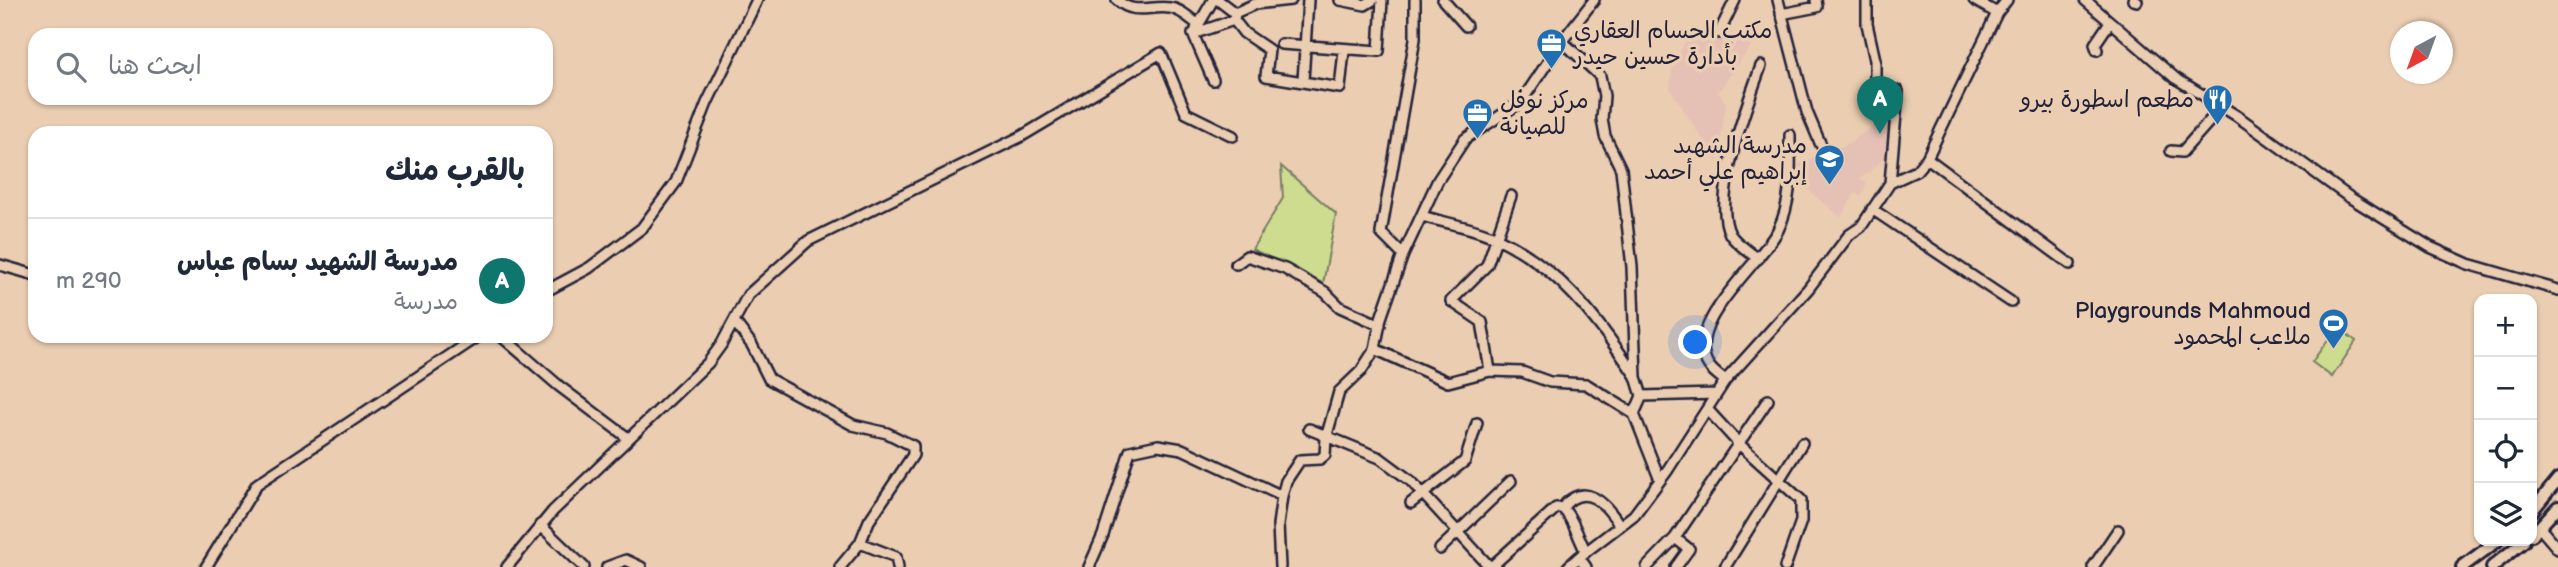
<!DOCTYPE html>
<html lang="ar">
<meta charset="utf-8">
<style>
body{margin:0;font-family:"Balsamiq Sans","Playpen Sans Arabic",sans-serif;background:#f2f2f3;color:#1f2937;direction:rtl}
.controls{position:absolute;right:21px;bottom:21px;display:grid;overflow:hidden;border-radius:14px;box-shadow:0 2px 5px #0004}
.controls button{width:63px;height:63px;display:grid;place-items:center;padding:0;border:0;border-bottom:2px solid #e0e1e3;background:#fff;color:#1f2937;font:35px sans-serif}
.compass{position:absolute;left:2390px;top:21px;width:63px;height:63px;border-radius:50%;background:#fff;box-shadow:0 2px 5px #0004;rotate:221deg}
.you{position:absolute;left:1696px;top:343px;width:24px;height:24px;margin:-18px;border:5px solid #fff;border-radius:50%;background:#1a73e8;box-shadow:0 0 0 10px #1a73e833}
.badge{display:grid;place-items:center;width:46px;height:46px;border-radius:50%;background:#0f766e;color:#fff;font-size:23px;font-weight:700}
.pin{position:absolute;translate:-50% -58px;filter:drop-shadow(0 2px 4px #0008)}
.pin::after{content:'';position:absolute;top:37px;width:24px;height:21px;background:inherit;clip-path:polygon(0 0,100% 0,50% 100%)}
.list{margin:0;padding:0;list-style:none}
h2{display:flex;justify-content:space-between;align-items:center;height:91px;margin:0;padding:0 28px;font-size:30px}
h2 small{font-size:23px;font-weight:400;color:#747a83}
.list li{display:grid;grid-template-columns:46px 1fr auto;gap:21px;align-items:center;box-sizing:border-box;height:126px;padding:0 28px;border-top:2px solid #e0e1e3}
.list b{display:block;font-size:26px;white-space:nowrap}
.list p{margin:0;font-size:23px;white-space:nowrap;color:#747a83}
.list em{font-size:23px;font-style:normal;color:#747a83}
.icon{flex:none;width:38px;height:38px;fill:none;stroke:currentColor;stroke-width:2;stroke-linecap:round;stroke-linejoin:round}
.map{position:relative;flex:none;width:2558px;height:567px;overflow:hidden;direction:ltr}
.search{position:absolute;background:#fff;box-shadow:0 2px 5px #0004;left:28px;top:28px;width:525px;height:77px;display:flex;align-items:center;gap:18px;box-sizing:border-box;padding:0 24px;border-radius:21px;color:#747a83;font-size:26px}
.panel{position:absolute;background:#fff;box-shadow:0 2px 5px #0004;left:28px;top:126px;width:525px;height:217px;border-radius:21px;direction:rtl}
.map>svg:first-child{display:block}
.built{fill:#e5c0b5}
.green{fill:#cedc8f;stroke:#787f65;stroke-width:2}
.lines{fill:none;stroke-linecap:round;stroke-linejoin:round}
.minor-casing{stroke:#22223b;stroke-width:14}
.major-casing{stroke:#22223b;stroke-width:16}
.minor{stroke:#ebcdb1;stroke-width:9}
.major{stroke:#ebcdb1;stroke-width:10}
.labels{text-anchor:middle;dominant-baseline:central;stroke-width:7;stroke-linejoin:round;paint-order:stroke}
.poi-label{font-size:23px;fill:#22223b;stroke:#ebcdb1;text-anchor:end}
</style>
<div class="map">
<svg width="2558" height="567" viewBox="0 0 2558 567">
<rect width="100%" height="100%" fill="#ebcdb1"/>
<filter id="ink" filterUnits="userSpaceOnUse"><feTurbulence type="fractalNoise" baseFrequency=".0143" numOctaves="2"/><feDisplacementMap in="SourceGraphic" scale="14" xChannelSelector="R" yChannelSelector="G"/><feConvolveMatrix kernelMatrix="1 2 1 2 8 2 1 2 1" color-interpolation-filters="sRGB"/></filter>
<g filter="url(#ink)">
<path class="built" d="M1693,28L1720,41L1726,29L1751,46L1718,92L1726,103L1717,162L1670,88L1673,64Z
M1869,92H1896L1890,154L1860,179L1867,183L1861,196L1855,193L1841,217L1807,189L1799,164L1846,145L1875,125Z"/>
<path class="green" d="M1281,166L1336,214L1323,284L1252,249L1283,198Z
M2337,327L2356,341L2332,377L2312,362Z"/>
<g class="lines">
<defs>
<path id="minor" d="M1117,0C1135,16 1150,5 1170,8C1181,9 1190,19 1199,25
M1218,0L1235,13
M1340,0L1365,5L1373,0
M1443,0L1466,26
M1778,0L1807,112L1821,145
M1867,0V24L1875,60V85L1898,91L1890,183
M1974,0L1997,13
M2085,0L2175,78L2237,116L2349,197L2430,247L2468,264L2558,290
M2133,0L2137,1
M1781,14L1817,7L1816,0
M1234,20L1235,13L1255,4L1291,0
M1196,29L1213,0
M1719,33L1735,0
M1193,34L1234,20L1244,33L1269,50L1266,76L1340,88L1344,51
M1193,34L1213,80
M1562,41L1600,76L1604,96L1602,119L1605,136L1621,169L1632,267L1636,377L1642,396L1634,414L1660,480
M1281,44L1379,51L1382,0
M2097,50L2095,44L2110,22
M1303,81L1308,0
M2171,151L2182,152L2222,107
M1927,158L2070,264
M1872,209L2011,302
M1422,216C1445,223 1472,227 1494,237C1557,264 1599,321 1635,375
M1403,255L1381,233L1415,39V0
M1758,259C1750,252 1735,243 1730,234C1711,198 1748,102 1761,66
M1236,264L1247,256L1285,269L1325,292L1340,307L1380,325
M0,265L35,275
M546,291L589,268L642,228L676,182L707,103L757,0
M734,321L752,345L769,379L853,425L887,433L913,446V455L869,521L860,543
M501,336L559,386L628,438
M1375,349L1448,382L1490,371L1522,372L1550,382L1586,384L1634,414
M1490,371L1482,322L1451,301L1487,265L1511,196
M1725,381C1720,376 1713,372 1709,366C1681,325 1761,264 1778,230C1793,200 1790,167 1790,135
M1642,396L1716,394
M1707,409L1739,444L1801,500V521L1785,567
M1309,429L1380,458L1411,481L1490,567
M1411,503L1465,461L1477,423
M1562,508C1572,516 1579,539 1586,552
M540,525L584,567
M2540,528L2558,549
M1675,538L1689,549L1676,567
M1440,549L1511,481
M1579,557L1634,515L1667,471L1725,381L1808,289L1849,235L1861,227L1890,183L1916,171L1927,158L1997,13L2007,0
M206,567L257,484L479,336
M507,567L553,511L708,363L721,345L748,295L808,241L1022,136L1161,53L1186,113L1233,136
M607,567L626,560L641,567
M840,567L860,543L896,557L898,567
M1089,567L1103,535L1130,451L1158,445L1182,449L1282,496L1286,481L1300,460L1320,459L1325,455L1326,438L1339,392L1361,371L1375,349L1381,318L1403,255L1438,180L1465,139L1521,102L1562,41L1594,0
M1280,567L1278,525L1282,496
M1491,567L1556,508H1562C1584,480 1606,503 1620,526
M1568,567L1579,557L1586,567
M1647,567L1675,538L1768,400
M1725,567L1802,443
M2093,567L2118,530"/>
<path id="major" d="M2532,511L2558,479
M2532,535L2558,507
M2462,567L2497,541
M2492,567L2524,541"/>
</defs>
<use href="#minor" class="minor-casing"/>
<use href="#major" class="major-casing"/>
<use href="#minor" class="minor"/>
<use href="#major" class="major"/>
</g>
</g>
<defs>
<symbol id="office-pin" viewBox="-11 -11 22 30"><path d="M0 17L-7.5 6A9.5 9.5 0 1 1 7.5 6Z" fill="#1f6fb2" stroke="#ebcdb1"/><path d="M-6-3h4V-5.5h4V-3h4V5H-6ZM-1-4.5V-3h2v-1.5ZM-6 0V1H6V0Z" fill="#fff"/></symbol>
<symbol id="restaurant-pin" viewBox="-11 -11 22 30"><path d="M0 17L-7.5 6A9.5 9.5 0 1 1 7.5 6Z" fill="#1f6fb2" stroke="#ebcdb1"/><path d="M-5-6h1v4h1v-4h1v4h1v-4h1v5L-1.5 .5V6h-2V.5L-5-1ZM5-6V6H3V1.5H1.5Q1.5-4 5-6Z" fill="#fff"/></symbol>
<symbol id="school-pin" viewBox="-11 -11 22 30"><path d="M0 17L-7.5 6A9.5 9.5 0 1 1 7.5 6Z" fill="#1f6fb2" stroke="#ebcdb1"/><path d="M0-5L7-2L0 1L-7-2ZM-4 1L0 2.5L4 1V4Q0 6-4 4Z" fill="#fff"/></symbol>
<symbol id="stadium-pin" viewBox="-11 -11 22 30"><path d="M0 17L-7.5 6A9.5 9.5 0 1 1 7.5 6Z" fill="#1f6fb2" stroke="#ebcdb1"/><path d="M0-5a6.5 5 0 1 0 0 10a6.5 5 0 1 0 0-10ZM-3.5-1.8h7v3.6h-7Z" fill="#fff"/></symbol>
</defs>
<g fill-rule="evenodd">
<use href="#office-pin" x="1534" y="26" width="35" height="47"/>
<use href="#restaurant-pin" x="2200" y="82" width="35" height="47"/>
<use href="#office-pin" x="1460" y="96" width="35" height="47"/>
<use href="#school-pin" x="1812" y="142" width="35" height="47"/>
<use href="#stadium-pin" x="2316" y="306" width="35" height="47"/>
</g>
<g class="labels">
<g class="poi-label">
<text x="1574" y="31" text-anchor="start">مكتب الحسام العقاري<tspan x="1574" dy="26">بأدارة حسين حيدر</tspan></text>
<text x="2194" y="100">مطعم اسطورة بيرو</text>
<text x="1500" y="101" text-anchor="start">مركز نوفل<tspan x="1500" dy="26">للصيانة</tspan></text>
<text x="1807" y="146">مدرسة الشهيد<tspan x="1807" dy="26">إبراهيم علي أحمد</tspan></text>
<text x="2311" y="311">Playgrounds Mahmoud<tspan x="2311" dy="26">ملاعب المحمود</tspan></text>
</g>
</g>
</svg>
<div class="controls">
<button>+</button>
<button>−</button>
<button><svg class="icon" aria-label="locate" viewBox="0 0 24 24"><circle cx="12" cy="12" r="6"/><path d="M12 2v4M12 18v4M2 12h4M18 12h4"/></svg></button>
<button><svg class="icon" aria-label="layers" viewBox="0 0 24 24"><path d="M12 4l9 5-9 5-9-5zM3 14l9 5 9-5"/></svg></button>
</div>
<svg class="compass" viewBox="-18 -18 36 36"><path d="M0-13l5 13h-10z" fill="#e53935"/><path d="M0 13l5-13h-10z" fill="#747a83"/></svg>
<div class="you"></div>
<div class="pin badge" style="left:1880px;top:134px">A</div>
<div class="search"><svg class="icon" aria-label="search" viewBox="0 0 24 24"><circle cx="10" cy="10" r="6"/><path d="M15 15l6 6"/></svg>ابحث هنا</div>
<section class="panel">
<h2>بالقرب منك<small></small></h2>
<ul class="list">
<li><span class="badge">A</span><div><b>مدرسة الشهيد بسام عباس</b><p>مدرسة</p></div><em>290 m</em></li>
</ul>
</section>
</div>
